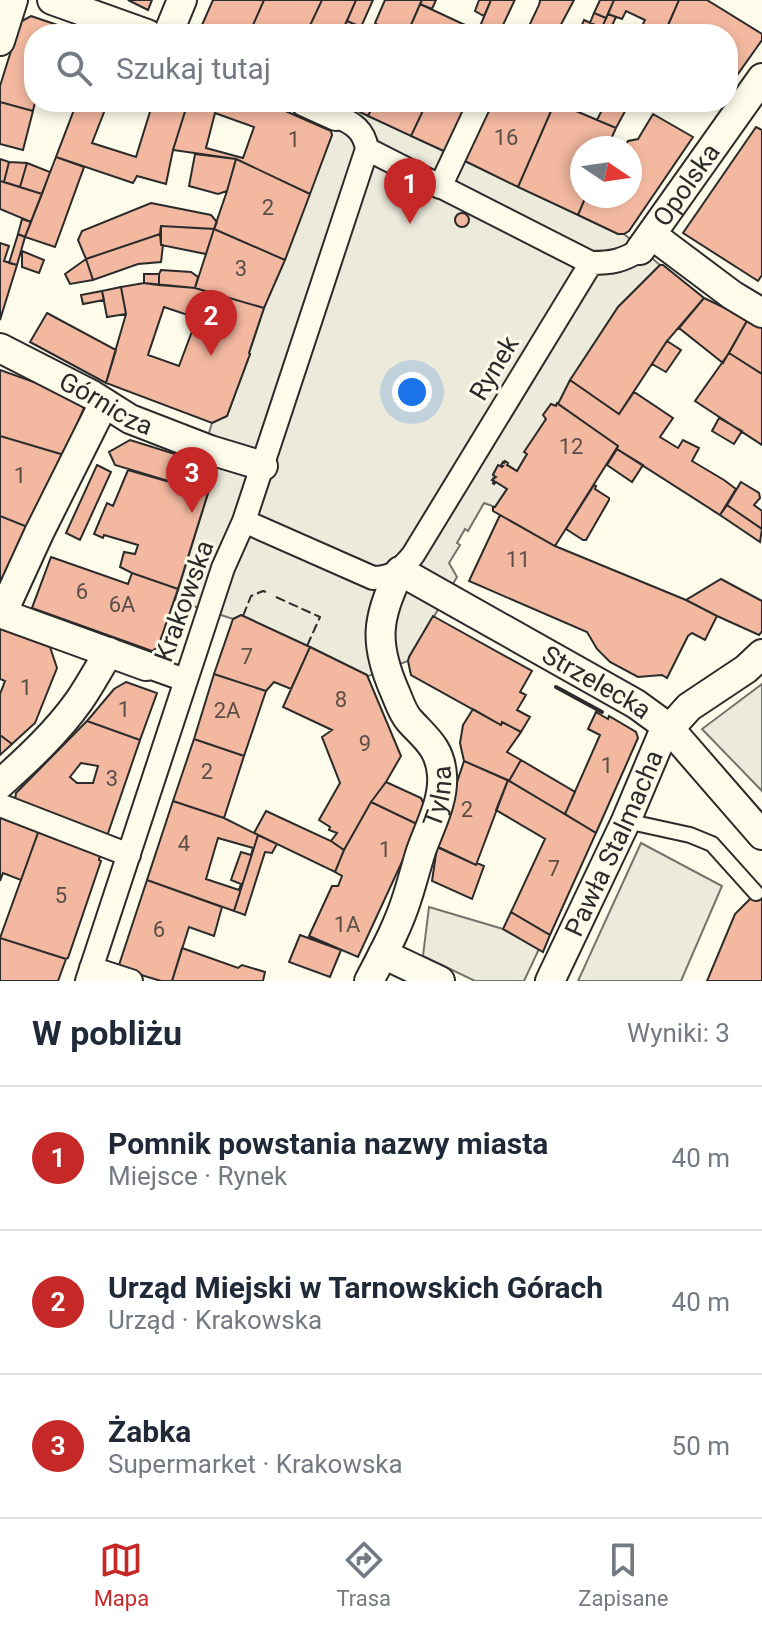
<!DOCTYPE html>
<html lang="pl">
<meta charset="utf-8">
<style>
body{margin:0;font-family:Roboto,sans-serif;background:#f2f2f3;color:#1f2937}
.compass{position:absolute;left:570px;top:136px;width:72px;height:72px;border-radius:50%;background:#fff;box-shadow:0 4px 12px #0003;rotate:103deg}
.you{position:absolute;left:412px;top:392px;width:28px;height:28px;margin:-20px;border:6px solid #fff;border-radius:50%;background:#1a73e8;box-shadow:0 0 0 12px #1a73e833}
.badge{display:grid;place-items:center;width:52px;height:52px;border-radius:50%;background:#c62828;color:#fff;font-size:26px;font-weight:700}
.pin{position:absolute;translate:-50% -66px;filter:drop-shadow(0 2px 4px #0008)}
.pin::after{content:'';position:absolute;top:42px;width:28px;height:24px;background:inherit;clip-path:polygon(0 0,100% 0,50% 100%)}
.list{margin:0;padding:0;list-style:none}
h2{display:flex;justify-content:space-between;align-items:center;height:104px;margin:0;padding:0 32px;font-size:34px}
h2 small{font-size:26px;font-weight:400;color:#747a83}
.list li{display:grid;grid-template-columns:52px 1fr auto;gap:24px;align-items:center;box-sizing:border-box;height:144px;padding:0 32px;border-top:2px solid #e0e1e3}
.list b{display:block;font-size:30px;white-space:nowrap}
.list p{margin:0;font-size:26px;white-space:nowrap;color:#747a83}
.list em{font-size:26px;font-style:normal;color:#747a83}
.icon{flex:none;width:44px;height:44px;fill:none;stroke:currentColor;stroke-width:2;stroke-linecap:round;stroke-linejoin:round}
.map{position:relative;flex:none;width:762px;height:981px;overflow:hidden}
.search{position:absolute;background:#fff;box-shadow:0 4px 12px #0003;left:24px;right:24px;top:24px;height:88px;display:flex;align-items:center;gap:20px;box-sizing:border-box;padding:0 28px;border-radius:32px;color:#747a83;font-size:30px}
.sheet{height:536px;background:#fff}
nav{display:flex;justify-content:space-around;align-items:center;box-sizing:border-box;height:112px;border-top:2px solid #e0e1e3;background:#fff;font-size:22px;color:#747a83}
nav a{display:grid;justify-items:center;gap:4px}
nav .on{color:#c62828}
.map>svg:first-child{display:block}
.green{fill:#ecebdb;stroke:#74746e;stroke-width:2}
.parking{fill:#eceadb;stroke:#74746e;stroke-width:2}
.building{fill:#f2b8a0;stroke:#2b2b2b;stroke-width:2;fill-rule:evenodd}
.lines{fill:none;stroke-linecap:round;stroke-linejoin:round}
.service-casing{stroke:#2b2b2b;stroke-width:18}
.pedestrian-casing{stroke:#2b2b2b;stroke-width:26}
.minor-casing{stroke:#2b2b2b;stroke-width:32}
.service{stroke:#fdfbea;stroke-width:14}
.pedestrian{stroke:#fdfbea;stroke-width:22}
.minor{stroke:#fdfbea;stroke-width:28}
.fence{stroke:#2b2b2b;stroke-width:2;stroke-dasharray:10 4;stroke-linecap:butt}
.wall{stroke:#2b2b2b;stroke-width:4}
.labels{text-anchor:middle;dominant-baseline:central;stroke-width:6;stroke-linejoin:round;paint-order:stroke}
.number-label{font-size:22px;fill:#5d4e48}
.street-label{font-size:26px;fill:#2b2b2b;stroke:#fdfbea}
</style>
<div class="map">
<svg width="762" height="981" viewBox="0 0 762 981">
<rect width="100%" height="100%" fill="#fdfbea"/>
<path class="green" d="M429,907L503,929L539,949L524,981H475L423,956Z"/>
<path class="parking" d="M340,102L578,215L618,234H624L660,265L618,307L558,404L556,406L551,404L544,415L546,419L527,450V454L517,471L503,462L502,467L498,466L493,474L496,477L495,479L493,478V483L496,482L507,489L495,507L484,503L468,531L465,529L457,543L460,545L449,563L457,577L408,661L366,677L367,675L310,647L241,615L233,619L175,600L214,474L210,465L200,462L212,423L227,416L250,354L249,353L264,308L332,135L328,130Z
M762,684V791L702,729Z
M641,843L722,886L681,981H578Z"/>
<path class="building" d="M128,0H152L148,10Z
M213,0H264L249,34H198Z
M264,0H322L306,34H249Z
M322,0H356L341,34H306Z
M356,0H373L361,27L347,21Z
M385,0H422L407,34H375L379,26L375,23Z
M422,0H436L432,9L420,4Z
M479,0H491L484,16L475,11Z
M491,0H518L500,34H484L478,31Z
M540,0H574L556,34H522Z
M600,0H614L606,18L594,13Z
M614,0H679L664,34H638L645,20L626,11L622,19L608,14Z
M679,0H707L762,34V40L728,88V34H672L666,30Z
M420,4L463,24L459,34H407Z
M594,13L606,18L602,28L590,23Z
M608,14L616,17L608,34H599Z
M31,16L84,34H34V102H35L33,111L0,102V86L20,22Z
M584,20L602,28L599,34H578Z
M347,21L361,27L376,34H341Z
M463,24L478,31L484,34H459Z
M0,102L33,111L23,150L0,144Z
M77,102H108L92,143L136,157L153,102H188L173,150L166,184L137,176L133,183L56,157Z
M188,102H265L331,131L332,135L310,194L236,159L173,150ZM215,113L254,127L243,158L206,148Z
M339,102H375L368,116Z
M375,102H427L411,136L368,116Z
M427,102H468L446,152L411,136Z
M489,102H555L518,187L463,160Z
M555,102L616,128L607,148H582V196H586L578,215L518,187Z
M606,102H630L616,128L597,120Z
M702,102H718L713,109Z
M653,114L693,137L629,231L624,234H618L578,215L586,196H630V148H624L628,141L638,139Z
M756,127L762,130V275L758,281L683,233Z
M195,154L236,159L227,191L218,194L189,186Z
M56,157L84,167L55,247L25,237Z
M0,159L9,162L4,182L0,181Z
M236,159L310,194L285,260L214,229L227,191Z
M9,162L27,163L20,187L4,182Z
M27,163L50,172L42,194L20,187Z
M0,181L42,194L31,222L0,209Z
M151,203L211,215L217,222L214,229L161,226L160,234L86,259L78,240L82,231Z
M455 220a7 7 0 1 1 14 0a7 7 0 1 1-14 0Z
M22,219L31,222L25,237L18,234Z
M161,226L214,229L206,254L161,245Z
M214,229L285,260L264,308L195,288Z
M18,234L25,237L17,265L9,263Z
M160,234L161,245H163L161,262L138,264L93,280L86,259Z
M0,243L9,246L4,261L17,265L0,320Z
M22,251L44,260L39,273L22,267Z
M86,259L93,280L70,284L65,274Z
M660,265H663L704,298L667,341L619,414L570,380L618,307Z
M161,270L191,272L198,277L195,288L159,285V274Z
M144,274H159V285L144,283Z
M144,283L195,288L264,308L249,353L250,354L227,416L212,423L106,383L126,314L121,287ZM164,307L197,318L179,366L148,355Z
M121,287L126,314L107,317L102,291Z
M102,291L104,300L83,304L81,295Z
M704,298L748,319L723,363L679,328Z
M47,313L116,350L106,383L30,342Z
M748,319L762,328V374L729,353Z
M667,341L681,350L666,372L652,364Z
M729,353L762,374V445L695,401Z
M0,370L87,401L64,455L0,436Z
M570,380L619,414L634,392L673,418L660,437L678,448L683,440L699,448L692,461L724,480L736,489L720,515L617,449L618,446L558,404Z
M557,403L618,446L555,546L493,511V507H495L507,489L496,482L494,484L493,483L494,481L492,480L496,477L493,475L498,465L502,467L503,466L501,465L503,462L504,463L505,461L508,463L507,465L517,471L527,454L524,452L546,419L543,415L551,404L556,406Z
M719,418L742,431L734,444L712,431Z
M0,436L64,455L30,528L0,516Z
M130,440L210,465L214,474L208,493L115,465L109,452Z
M617,449L643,465L632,482L607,465Z
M97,465L111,472L80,540L66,533Z
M128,470L208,493L178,589L132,573L120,567L124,552L135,554L138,545L104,535L103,538L94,534L107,503L113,506Z
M741,482L759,493L760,498L754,505L762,511V529L727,505Z
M594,485L596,486L595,489L609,498V500L586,540H583L566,529Z
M727,505L762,529L760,542L720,515Z
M500,515L555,546L686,600L717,616L705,640L692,633L688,636L667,678L662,675L638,677L610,662L597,649L587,632L469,581Z
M0,516L30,528L0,594Z
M51,557L128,584L132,573L178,589L158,647L152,651L32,608Z
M721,579L762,601V631L759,635L717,616L686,600Z
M241,615L310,647L291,689L274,682L266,691L214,674L233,619Z
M433,616L532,671L520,692L526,695L517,710L530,717L521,732L502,722L501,725L411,675L408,661L409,657Z
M0,629L50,647L57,668L35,723L12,744L0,735V694L5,681L0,679Z
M310,647L367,675L401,756L386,782L371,802L344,850L331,841L337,833L329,830L330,827L319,820L340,783L322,737L332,730L283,707Z
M214,674L266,691L244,756L194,739Z
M126,682L157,693L140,740L87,721L114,689Z
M473,709L501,725L502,722L521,732L507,752L521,760L509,781L464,761L460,743L463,725Z
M596,712L608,719L609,716L636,732L638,738L596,833L565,814L600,735L588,729Z
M87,721L140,740L105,842L14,806L16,793ZM81,763L98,766L93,783H77L70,777Z
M0,735L12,744L0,755Z
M194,739L244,756L224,818L173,801Z
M521,760L575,792L565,814L509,781Z
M464,761L508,780L476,865L436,846Z
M508,780L596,833L550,935L511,912L545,839L496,810Z
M386,782L421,798L426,809L419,825L371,802Z
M173,801L224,818L258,835L234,911L147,880ZM218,838L253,848L251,855L241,852L231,880L241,884L239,890L206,879Z
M371,802L419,825L358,957L309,936L332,886H338L342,876L335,872L344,850Z
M266,811L331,841L344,850L335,872L254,833Z
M0,816L39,830L21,880L3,873L0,881Z
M39,830L100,855L99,860L101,861L68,958L66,959L0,938Z
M258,835L277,844L272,853L265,852L245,915L234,911Z
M437,847L476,865L477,863L484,866L472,899L432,881Z
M147,880L222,907L214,936L189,927L172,981H161L118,968Z
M762,887V981H707L735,914Z
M511,912L550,935L543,952L503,929Z
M300,935L341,950L330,977L289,962Z
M0,938L66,959L58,981H0Z
M182,948L238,968L242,965L265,972L263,981H172Z"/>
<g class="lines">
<defs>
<path id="service" d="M626,821L690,835L712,844L756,893"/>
<path id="pedestrian" d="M512,34L528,0
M336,116C353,123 364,130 367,149
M367,149L591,263C612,263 622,261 640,250
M440,187L480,102
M244,521L373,578C394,578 401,569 413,555L591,263
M146,666L185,680
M0,805L129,855
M91,968L131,981
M87,981L223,568L244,521L367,149"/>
<g id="minor">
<path d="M52,0L147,34"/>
<path d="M168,34L182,0"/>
<path d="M0,41L13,0"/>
<path d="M305,102L336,116"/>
<path d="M652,235L732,295L762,313"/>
<path id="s1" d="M640,250L762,78"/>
<path id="s2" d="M0,348L92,395L130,419L210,450L263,466"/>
<path d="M0,613L146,666"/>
<path d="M2,614L39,533L104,403"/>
<path d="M0,784C28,759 57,732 79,701C90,685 99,668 109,652"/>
<path d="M383,954L440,981"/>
<path id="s3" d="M369,981C383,954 398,927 407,898C412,883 416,867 421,851C429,828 444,801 442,775C440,747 425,738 409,720C402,712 399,701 395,692C374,644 376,618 400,571L636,704L669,728L762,835"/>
<path id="s4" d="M550,981L626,821L661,738L689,707L746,669L762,654"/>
</g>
</defs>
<use href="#service" class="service-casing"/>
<use href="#pedestrian" class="pedestrian-casing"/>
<use href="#minor" class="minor-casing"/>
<use href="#service" class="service"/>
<use href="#pedestrian" class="pedestrian"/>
<use href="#minor" class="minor"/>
<path class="fence" d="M276,597L320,617L307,646
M243,616L251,596L263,591L266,592"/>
<path class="wall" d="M556,687L602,712"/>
</g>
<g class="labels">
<g class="number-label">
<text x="506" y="137">16</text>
<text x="294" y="139">1</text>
<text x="268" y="207">2</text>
<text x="241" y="268">3</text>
<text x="571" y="446">12</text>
<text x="20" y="475">1</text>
<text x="518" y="559">11</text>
<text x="82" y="591">6</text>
<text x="122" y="604">6A</text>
<text x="247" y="656">7</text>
<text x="26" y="687">1</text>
<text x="341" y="699">8</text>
<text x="124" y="709">1</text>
<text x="227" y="710">2A</text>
<text x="365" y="743">9</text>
<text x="607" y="765">1</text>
<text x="207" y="771">2</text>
<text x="112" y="778">3</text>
<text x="467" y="809">2</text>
<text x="184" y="843">4</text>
<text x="385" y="849">1</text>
<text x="554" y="868">7</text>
<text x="61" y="895">5</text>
<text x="347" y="924">1A</text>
<text x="159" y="929">6</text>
</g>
<g class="street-label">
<text stroke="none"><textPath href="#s1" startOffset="80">Opolska</textPath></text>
<text transform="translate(494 368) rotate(-59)">Rynek</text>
<text stroke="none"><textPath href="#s2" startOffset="120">Górnicza</textPath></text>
<text transform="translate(184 601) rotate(-70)">Krakowska</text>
<text stroke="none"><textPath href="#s3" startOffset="670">Strzelecka</textPath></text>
<text stroke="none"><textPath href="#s3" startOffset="198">Tylna</textPath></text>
<text stroke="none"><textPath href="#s4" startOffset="152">Pawła Stalmacha</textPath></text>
</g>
</g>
</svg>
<svg class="compass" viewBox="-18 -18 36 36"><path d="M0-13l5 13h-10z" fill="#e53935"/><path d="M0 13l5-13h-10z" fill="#747a83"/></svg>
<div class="you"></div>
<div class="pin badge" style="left:410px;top:224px">1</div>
<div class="pin badge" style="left:211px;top:356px">2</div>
<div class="pin badge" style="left:192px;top:513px">3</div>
<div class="search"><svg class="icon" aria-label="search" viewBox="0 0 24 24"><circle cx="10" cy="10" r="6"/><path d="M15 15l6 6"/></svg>Szukaj tutaj</div>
</div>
<section class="sheet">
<h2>W pobliżu<small>Wyniki: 3</small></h2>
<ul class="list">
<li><span class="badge">1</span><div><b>Pomnik powstania nazwy miasta</b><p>Miejsce · Rynek</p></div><em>40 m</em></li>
<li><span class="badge">2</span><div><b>Urząd Miejski w Tarnowskich Górach</b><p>Urząd · Krakowska</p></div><em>40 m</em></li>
<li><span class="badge">3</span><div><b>Żabka</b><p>Supermarket · Krakowska</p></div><em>50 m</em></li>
</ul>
</section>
<nav>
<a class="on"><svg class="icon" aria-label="map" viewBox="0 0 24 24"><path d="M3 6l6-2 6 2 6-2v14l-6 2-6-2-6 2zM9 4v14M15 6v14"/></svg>Mapa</a>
<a><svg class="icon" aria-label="directions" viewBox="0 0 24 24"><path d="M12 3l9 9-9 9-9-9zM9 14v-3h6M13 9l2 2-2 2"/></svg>Trasa</a>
<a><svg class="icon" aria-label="saved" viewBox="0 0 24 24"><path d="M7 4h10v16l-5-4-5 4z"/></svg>Zapisane</a>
</nav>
